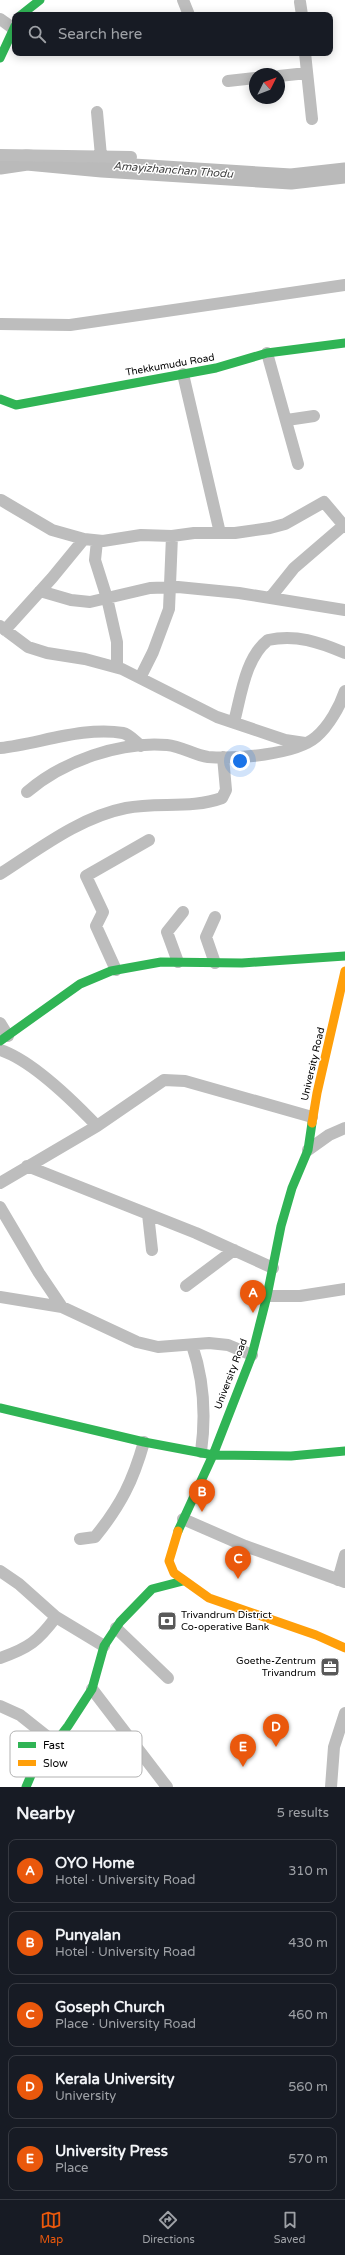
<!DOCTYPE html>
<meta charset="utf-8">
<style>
body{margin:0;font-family:"Varela Round",sans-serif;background:#20242c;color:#f1f3f6}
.compass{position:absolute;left:249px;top:68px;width:36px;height:36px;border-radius:50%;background:#171b24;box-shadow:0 2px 10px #0003;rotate:48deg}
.you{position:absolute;left:240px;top:761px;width:14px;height:14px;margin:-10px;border:3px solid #fff;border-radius:50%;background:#1a73e8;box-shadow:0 0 0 6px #1a73e833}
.badge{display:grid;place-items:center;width:26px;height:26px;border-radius:50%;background:#ea580c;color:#fff;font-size:13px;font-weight:700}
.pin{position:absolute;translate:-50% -33px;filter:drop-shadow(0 1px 2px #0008)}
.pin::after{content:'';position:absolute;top:21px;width:14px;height:12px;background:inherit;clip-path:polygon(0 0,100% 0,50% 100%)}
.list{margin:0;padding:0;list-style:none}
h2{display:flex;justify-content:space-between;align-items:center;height:52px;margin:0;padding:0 16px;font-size:17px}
h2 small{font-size:13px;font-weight:400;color:#9ea1a6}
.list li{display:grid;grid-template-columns:26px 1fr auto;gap:12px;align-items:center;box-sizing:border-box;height:64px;margin:0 8px 8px;padding:0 8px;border:1px solid #363941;border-radius:8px}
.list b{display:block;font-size:15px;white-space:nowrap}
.list p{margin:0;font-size:13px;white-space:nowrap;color:#9ea1a6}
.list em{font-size:13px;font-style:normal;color:#9ea1a6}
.icon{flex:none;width:22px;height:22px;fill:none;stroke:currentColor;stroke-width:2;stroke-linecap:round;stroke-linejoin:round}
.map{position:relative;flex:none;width:345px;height:1787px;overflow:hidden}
.search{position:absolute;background:#171b24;box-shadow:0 2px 10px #0003;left:12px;right:12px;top:12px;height:44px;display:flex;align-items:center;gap:10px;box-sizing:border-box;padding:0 14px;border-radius:8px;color:#9ea1a6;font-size:15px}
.sheet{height:412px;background:#171b24}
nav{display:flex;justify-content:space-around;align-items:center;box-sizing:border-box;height:56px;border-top:1px solid #363941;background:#171b24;font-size:11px;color:#9ea1a6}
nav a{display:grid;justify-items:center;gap:2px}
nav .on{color:#ea580c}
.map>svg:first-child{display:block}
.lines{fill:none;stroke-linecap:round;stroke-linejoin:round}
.river{stroke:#bababa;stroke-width:21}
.street{stroke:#bdbdbd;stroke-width:12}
.fast{stroke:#30b455;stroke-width:9}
.slow{stroke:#ff9f0a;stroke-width:9}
.labels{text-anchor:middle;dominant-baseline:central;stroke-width:3;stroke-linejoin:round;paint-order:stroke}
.street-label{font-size:10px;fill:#000;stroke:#fff}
.poi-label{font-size:10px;fill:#000;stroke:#fff;text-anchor:start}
.water-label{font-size:11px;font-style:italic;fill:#3e3e3e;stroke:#fff}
.key{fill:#fff;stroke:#b2b2b2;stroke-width:1}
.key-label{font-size:11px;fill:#000}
</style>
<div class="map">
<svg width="345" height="1787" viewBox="0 0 345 1787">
<rect width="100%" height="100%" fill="#fff"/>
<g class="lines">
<path class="river" d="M0,164L27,160L102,167L291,179L345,173"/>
<path class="street" d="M183,0L189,15
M300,2L302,15
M0,19L14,29
M305,53L312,119
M279,76L307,73
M228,81L255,78
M97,112L101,156
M0,155L131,157
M0,324L70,325L345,285
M267,353L298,464
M183,374L220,533
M287,420L314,416
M1,500L52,530L84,539L103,541L141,535L172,536L194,533H235L270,528L285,524L324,502L345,527
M97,541L95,560L107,598L117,642V667
M40,591L71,600L90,602L150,588L178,587L239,593L345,610
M270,598L294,568L344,525
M0,626L28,647L47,653L85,659L122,669L217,717L285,740L305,743
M5,630L52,578L84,539
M141,676L153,652L169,609L172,536
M234,722C241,696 245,658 268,640C296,634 319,642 345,653
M0,748C38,744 84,726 123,733C129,734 136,742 141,746
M27,792C63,761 120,741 167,745C181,746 194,755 208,757C236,759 295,755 316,737C329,726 340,706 345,691
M0,874C39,849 80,817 126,808C158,802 192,809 222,798L226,790L223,757
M178,962L167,932L183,912
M215,963L206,937L215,917
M116,970L96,926L103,912L86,876L149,840
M0,1023L8,1036
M0,1050C32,1060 74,1102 97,1126
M308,1150L329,1135L345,1128
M27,1166L196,1233L273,1268
M0,1183L97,1126L164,1080L185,1081L312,1117
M0,1207L39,1273L62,1307
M148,1214L152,1250
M186,1286L234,1250
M267,1296H300L345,1289
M0,1297L62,1307L137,1342L158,1347L209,1343L228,1345L252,1355
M192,1345C204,1380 206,1416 201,1452
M183,1519L245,1546L345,1582
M80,1539L95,1537C121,1505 133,1481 144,1442
M0,1571L19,1584L56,1617L104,1646
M338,1580L345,1555
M116,1628L168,1678
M0,1658C29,1648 38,1641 56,1617
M92,1689L167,1787
M0,1706L20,1715L54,1742
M331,1787L334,1747L345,1713"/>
<path class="fast" d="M21,15L40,0
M0,58L15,26
M0,399L16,405L216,368L267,353L345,343
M0,1041L80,984L111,971L161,962L242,963L345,956
M0,1408L144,1442L213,1455L291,1456L345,1451
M178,1531L213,1455L252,1355L267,1296L281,1226L292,1188L308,1150L312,1123
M26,1787L32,1773L68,1726L92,1689L104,1646L120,1622L152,1589L183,1581"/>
<path class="slow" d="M312,1123L317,1093L345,971
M178,1531L169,1561L174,1573L209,1598L316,1635L345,1648"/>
</g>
<defs>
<symbol id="bank-square" viewBox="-11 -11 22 22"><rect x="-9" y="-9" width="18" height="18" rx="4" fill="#595959" stroke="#fff"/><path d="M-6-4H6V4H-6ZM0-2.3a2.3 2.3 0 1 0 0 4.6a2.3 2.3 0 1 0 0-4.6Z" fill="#fff"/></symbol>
<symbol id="office-square" viewBox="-11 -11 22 22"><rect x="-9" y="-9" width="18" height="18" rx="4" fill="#595959" stroke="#fff"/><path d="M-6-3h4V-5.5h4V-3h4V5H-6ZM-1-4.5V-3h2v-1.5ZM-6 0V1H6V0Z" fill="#fff"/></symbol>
</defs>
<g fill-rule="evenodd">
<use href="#bank-square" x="156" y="1610" width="22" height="22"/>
<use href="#office-square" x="319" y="1656" width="22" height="22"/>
</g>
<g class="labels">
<g class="street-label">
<text transform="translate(170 365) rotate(-10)">Thekkumudu Road</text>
<text transform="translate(313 1064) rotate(-77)">University Road</text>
<text transform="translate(231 1374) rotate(-69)">University Road</text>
</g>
<g class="poi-label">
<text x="181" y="1615">Trivandrum District<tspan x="181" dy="12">Co-operative Bank</tspan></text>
<text x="316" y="1661" text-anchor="end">Goethe-Zentrum<tspan x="316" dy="12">Trivandrum</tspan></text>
</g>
<g class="water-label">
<text transform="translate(173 170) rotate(4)">Amayizhanchan Thodu</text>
</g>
</g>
<rect x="10" y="1731" width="132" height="46" rx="6" class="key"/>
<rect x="18" y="1742" width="18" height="6" fill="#30b455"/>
<rect x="18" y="1760" width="18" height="6" fill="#ff9f0a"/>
<g class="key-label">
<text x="43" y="1749">Fast</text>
<text x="43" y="1767">Slow</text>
</g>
</svg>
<svg class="compass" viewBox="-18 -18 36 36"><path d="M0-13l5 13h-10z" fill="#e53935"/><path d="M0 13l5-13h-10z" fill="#9ea1a6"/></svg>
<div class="you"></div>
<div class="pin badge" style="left:253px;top:1313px">A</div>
<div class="pin badge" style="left:202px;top:1512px">B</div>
<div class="pin badge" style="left:238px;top:1579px">C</div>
<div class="pin badge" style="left:276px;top:1747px">D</div>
<div class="pin badge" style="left:243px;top:1767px">E</div>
<div class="search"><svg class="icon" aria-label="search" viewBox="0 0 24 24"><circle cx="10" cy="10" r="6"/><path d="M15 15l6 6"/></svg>Search here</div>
</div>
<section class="sheet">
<h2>Nearby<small>5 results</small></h2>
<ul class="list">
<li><span class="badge">A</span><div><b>OYO Home</b><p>Hotel · University Road</p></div><em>310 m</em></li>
<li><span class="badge">B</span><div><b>Punyalan</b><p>Hotel · University Road</p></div><em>430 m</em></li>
<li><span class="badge">C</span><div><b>Goseph Church</b><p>Place · University Road</p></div><em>460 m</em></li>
<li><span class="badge">D</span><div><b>Kerala University</b><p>University</p></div><em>560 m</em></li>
<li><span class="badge">E</span><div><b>University Press</b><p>Place</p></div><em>570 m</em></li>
</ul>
</section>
<nav>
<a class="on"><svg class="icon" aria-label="map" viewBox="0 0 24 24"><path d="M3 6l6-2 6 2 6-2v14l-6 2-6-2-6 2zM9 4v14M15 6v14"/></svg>Map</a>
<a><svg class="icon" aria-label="directions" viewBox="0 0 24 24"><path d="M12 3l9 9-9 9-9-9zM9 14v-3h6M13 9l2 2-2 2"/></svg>Directions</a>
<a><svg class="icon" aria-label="saved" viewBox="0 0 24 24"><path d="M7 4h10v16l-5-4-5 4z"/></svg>Saved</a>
</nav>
